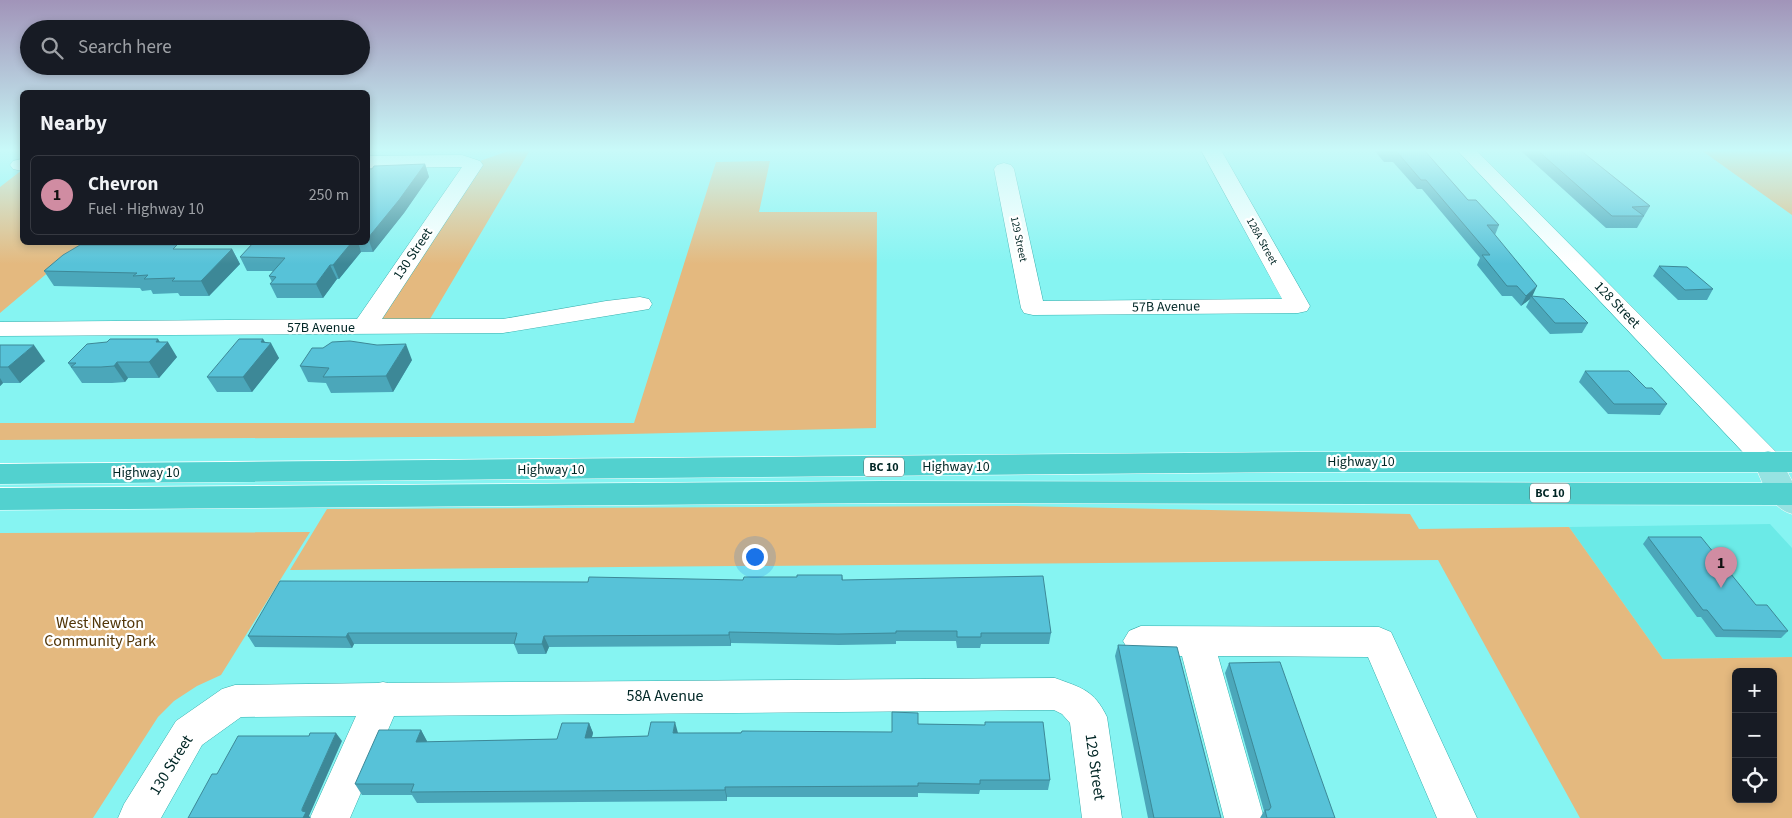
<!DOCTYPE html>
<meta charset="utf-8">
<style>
body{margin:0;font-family:"Source Sans 3",sans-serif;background:#242831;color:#f1f3f6}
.controls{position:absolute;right:15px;bottom:15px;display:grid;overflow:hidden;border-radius:8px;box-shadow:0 2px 8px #0003}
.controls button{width:45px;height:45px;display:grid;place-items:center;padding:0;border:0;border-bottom:1px solid #363941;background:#171b24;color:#f1f3f6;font:25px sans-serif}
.you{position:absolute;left:754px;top:556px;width:18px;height:18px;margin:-12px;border:4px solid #fff;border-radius:50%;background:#1a73e8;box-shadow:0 0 0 8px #1a73e833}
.badge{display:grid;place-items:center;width:32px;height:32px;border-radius:50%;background:#d08ca2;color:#111;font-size:16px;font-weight:700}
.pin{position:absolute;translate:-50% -41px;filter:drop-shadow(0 1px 2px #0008)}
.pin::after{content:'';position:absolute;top:26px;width:18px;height:15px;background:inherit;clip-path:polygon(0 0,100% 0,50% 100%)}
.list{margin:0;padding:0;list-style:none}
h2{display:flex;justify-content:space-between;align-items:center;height:65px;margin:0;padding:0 20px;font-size:21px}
h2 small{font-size:16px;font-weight:400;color:#9ea1a6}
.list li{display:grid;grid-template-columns:32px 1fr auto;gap:15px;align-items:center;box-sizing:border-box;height:80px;margin:0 10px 10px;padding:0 10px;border:1px solid #363941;border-radius:8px}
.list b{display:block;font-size:19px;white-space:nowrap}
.list p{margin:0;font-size:16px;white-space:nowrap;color:#9ea1a6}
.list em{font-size:16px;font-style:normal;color:#9ea1a6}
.icon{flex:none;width:28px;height:28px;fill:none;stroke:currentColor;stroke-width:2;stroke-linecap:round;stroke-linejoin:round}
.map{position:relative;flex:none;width:1792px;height:818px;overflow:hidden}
.search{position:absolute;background:#171b24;box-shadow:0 2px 8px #0003;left:20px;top:20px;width:350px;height:55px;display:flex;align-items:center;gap:12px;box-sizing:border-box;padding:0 18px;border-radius:28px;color:#9ea1a6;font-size:19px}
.panel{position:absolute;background:#171b24;box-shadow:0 2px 8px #0003;left:20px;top:90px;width:350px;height:155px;border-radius:8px}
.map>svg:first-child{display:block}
.built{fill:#6beae7}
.green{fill:#e4b97f;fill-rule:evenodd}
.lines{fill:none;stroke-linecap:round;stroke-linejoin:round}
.minor-casing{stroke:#37adac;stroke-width:1}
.major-casing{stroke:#fff;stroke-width:1}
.highway-casing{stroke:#fff;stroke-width:1}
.minor{fill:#fff;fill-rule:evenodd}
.major{fill:#97e3e2;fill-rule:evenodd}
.highway{fill:#52d1cf;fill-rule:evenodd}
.wall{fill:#4ba7ba}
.shaded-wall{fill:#3d8897}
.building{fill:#57c2d8;stroke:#3d8897}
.labels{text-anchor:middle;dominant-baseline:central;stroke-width:4.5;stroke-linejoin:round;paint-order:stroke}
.far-street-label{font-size:11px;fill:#002625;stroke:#fff}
.shield{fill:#fff;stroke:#4c6766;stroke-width:1}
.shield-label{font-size:12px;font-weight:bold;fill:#002625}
.street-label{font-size:14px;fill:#002625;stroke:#fff}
.near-park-label{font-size:16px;fill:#513507;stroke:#fff}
.near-street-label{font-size:16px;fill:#002625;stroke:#fff}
</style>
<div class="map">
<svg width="1792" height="818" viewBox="0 0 1792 818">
<rect width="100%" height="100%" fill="#86f4f2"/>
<path class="built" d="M1770,524L1792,548V657L1663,659L1569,527Z"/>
<path class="green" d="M511,150H530L427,324H372L375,311L480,161Z
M1701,150H1792V215Z
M770,161L759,212H877L876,428L546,436L0,440V423H634L716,162Z
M22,170V242L83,243L0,313V187Z
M1014,506L1410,514L1419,529L1569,527L1663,659L1792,657V818H1580L1438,560L290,570L327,509ZM1736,672H1773V799H1736Z
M310,532L221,675L197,686L174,701L158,717L93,818H0V533Z"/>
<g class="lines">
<defs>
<path id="minor" d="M1201,150H1221L1310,306L1307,311L1298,313L1033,315L1024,313L1021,308L994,169L997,165L1004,163L1011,165L1014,169L1043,301L1282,299Z
M1457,150H1476L1778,454L1783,461L1778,468L1768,471L1758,468Z
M462,155L480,161L483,165L382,319H503L606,301L640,297L649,299L652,304L649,309L503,333L0,336V322L357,319L462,167L368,168V156Z
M22,159V171L13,169L10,165L13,161Z
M1141,626L1379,627L1391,632L1477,818H1437L1368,657L1218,656L1264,818H1224L1182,656H1141L1129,651L1123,641L1129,631Z
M1055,678C1082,688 1094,690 1107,717L1122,818H1082L1070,723L1062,714L1054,710L394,716L350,818H310L356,716L241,717L202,745L161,818H118L124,804L176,721L222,689L235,685L378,683L383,682L388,683Z"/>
<path id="major" d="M1768,451L1778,454L1792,481V514C1768,507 1763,482 1753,461L1758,454Z"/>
<path id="highway" d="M1300,452H1792V472H1300L0,484V464Z
M882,481L1792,483V505L882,503L0,510V488Z"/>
</defs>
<use href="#minor" class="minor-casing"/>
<use href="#major" class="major-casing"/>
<use href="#highway" class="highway-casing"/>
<use href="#minor" class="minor"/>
<use href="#major" class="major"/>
<use href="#highway" class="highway"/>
</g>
<path class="wall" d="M1374,150H1424L1468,200L1499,225L1495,235L1532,296L1588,323L1582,333L1550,334L1526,307L1530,299L1521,306L1512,296H1502L1477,265L1480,258L1422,189H1417L1393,162H1384Z
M1520,150H1580L1650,206L1637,228H1606Z
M425,164L429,177L404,213L373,252H361L339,279H337L323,298H277L270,284L272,282L269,276L273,271H247L240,257L254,242H368V169Z
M179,249H232L240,264L209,296H180L178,293L153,294L151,290L142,291L140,288L54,286L44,271Z
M1659,266L1713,289L1707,300H1678L1653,276Z
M263,339L265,342L279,358L252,392H217L207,377Z
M159,342L177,357L159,378H128L125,382L112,383H82L68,363Z
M0,345L45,361L20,383H3L0,386Z
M412,360L393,392L331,393L326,383L308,382L300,366Z
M1585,371L1646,388L1667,404L1660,415L1608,414L1579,382Z
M1648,537L1756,605L1788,631L1781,638L1716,637L1701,617H1697L1643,544Z
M842,575L843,580L1051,633L1049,644H981L980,648H957L956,641H896V644L839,645L731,643V646L549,647L546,654H518L514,644H354L352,648L255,647L248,636L588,582L743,580L797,577Z
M1118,645L1221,818H1148L1115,656Z
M1229,663L1335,818H1260L1264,811L1225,673Z
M985,722L1050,780L1048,790H980L979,794L918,793V797H727V801L417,803L412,795H362L355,784L421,730L427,742L557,739L589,723L593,733L592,737L648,736L678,733L892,732L918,724L985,725Z"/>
<path class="shaded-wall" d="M425,164L429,177L404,213L373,252L368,238Z
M352,242H358L361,252L339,279L333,265Z
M232,249L240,264L209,296L201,281Z
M330,265L337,279L323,298L316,284Z
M1537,286L1532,297L1531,296L1530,299L1521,306L1526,296Z
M158,339L163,347L168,342L177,357L159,378L149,362L156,342Z
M263,339L267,347L271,343L279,358L252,392L243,377Z
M406,344L412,360L393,392L386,376Z
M34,345L45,361L20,383L8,367Z
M117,362L128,378L125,382L114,366Z
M0,378L3,383L0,386Z
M729,632L731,643V646L729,635Z
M348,633L354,644L352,648L346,637Z
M544,636L549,647L546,654L542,644Z
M675,722L678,733H673Z
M589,723L593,733L589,748L585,738Z
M421,730L427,741L423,752L416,742Z
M336,733L342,741L309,816L311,818H303L302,809Z
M725,787L727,797V801L725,790Z"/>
<path class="building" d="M1385,150H1424L1468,200H1476L1499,225H1487L1537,286L1526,296L1517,286H1507L1482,255H1490L1426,180H1421L1397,152H1388Z
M1537,150H1580L1650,206L1632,207L1644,216H1612Z
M425,164L399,200L368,238V169H372L374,166Z
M254,242H352L333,265H330L316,284H270L276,277L269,276L285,258L240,257Z
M80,245H177L173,249H232L201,281H172L175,278L144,279L148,275L133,276L137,273L44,271L63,255Z
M1659,266L1687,267L1713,289L1685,290Z
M1531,296L1564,299L1588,323H1555Z
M110,339H158L156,342H168L149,362H117L114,366L101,367H71L76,363H68L87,344L107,342Z
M239,339H263L261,342L271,343L243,377H207Z
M350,341L377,345L406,344L386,376L323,377L329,368L300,366L312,348H323L332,342Z
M0,345H34L8,367H0Z
M1585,371H1629L1646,388H1652L1667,404H1614Z
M1648,537H1701L1756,605H1767L1788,631L1723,630L1707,610H1703Z
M797,575H842V580L1043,576L1051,633H981V637H957V631H896V633L838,634L729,632V635L544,636L542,644H514L517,633H348L346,637L248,636L280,581L588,582L589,577L743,580L744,577H797Z
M1118,645L1177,647L1221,818H1154Z
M1280,662L1335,818H1267L1265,810H1269L1271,807L1229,663Z
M892,712L918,713V724L985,725V722H1043L1050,780H980V784L918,783V786L725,787V790L411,792L414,784H355L379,730H421L416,742L557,739L562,723H589L585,738L648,736L651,722H675L673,733H741L742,731L892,732Z
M310,733H336L302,809V811L306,812L303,818H188L212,774H217L238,736H309Z"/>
<linearGradient id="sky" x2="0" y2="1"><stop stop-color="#a194b9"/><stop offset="0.57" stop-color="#c9faf9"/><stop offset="1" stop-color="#c9faf9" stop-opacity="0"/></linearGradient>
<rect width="1792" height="264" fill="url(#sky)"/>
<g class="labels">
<g class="far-street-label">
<text transform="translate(1019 239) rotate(78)">129 Street</text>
<text transform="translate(1262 241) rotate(61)">128A Street</text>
</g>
<g class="shield">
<rect x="864" y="457.5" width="40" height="19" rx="4"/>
<rect x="1530" y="483.5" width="40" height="19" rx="4"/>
</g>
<g class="shield-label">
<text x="884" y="467">BC 10</text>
<text x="1550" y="493">BC 10</text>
</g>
<g class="street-label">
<text transform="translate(413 254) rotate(-56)">130 Street</text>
<text transform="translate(1617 305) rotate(46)">128 Street</text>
<text transform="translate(1166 307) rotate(-1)">57B Avenue</text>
<text x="321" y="328">57B Avenue</text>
<text x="1361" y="462">Highway 10</text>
<text x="956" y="467">Highway 10</text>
<text x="551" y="470">Highway 10</text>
<text x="146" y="473">Highway 10</text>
</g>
<g class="near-park-label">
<text x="100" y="623">West Newton<tspan x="100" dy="18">Community Park</tspan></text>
</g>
<g class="near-street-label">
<text x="665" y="696">58A Avenue</text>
<text transform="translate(171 765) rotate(-58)">130 Street</text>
<text transform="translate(1095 767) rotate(82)">129 Street</text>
</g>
</g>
</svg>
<div class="controls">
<button>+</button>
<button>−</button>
<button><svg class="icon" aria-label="locate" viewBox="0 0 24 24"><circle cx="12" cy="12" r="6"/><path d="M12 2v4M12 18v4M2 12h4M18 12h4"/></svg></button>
</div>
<div class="you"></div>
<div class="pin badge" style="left:1721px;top:588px">1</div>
<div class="search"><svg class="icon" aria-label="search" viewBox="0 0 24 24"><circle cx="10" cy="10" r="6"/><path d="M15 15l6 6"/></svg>Search here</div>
<section class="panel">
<h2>Nearby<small></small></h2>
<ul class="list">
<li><span class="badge">1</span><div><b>Chevron</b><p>Fuel · Highway 10</p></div><em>250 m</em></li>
</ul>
</section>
</div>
